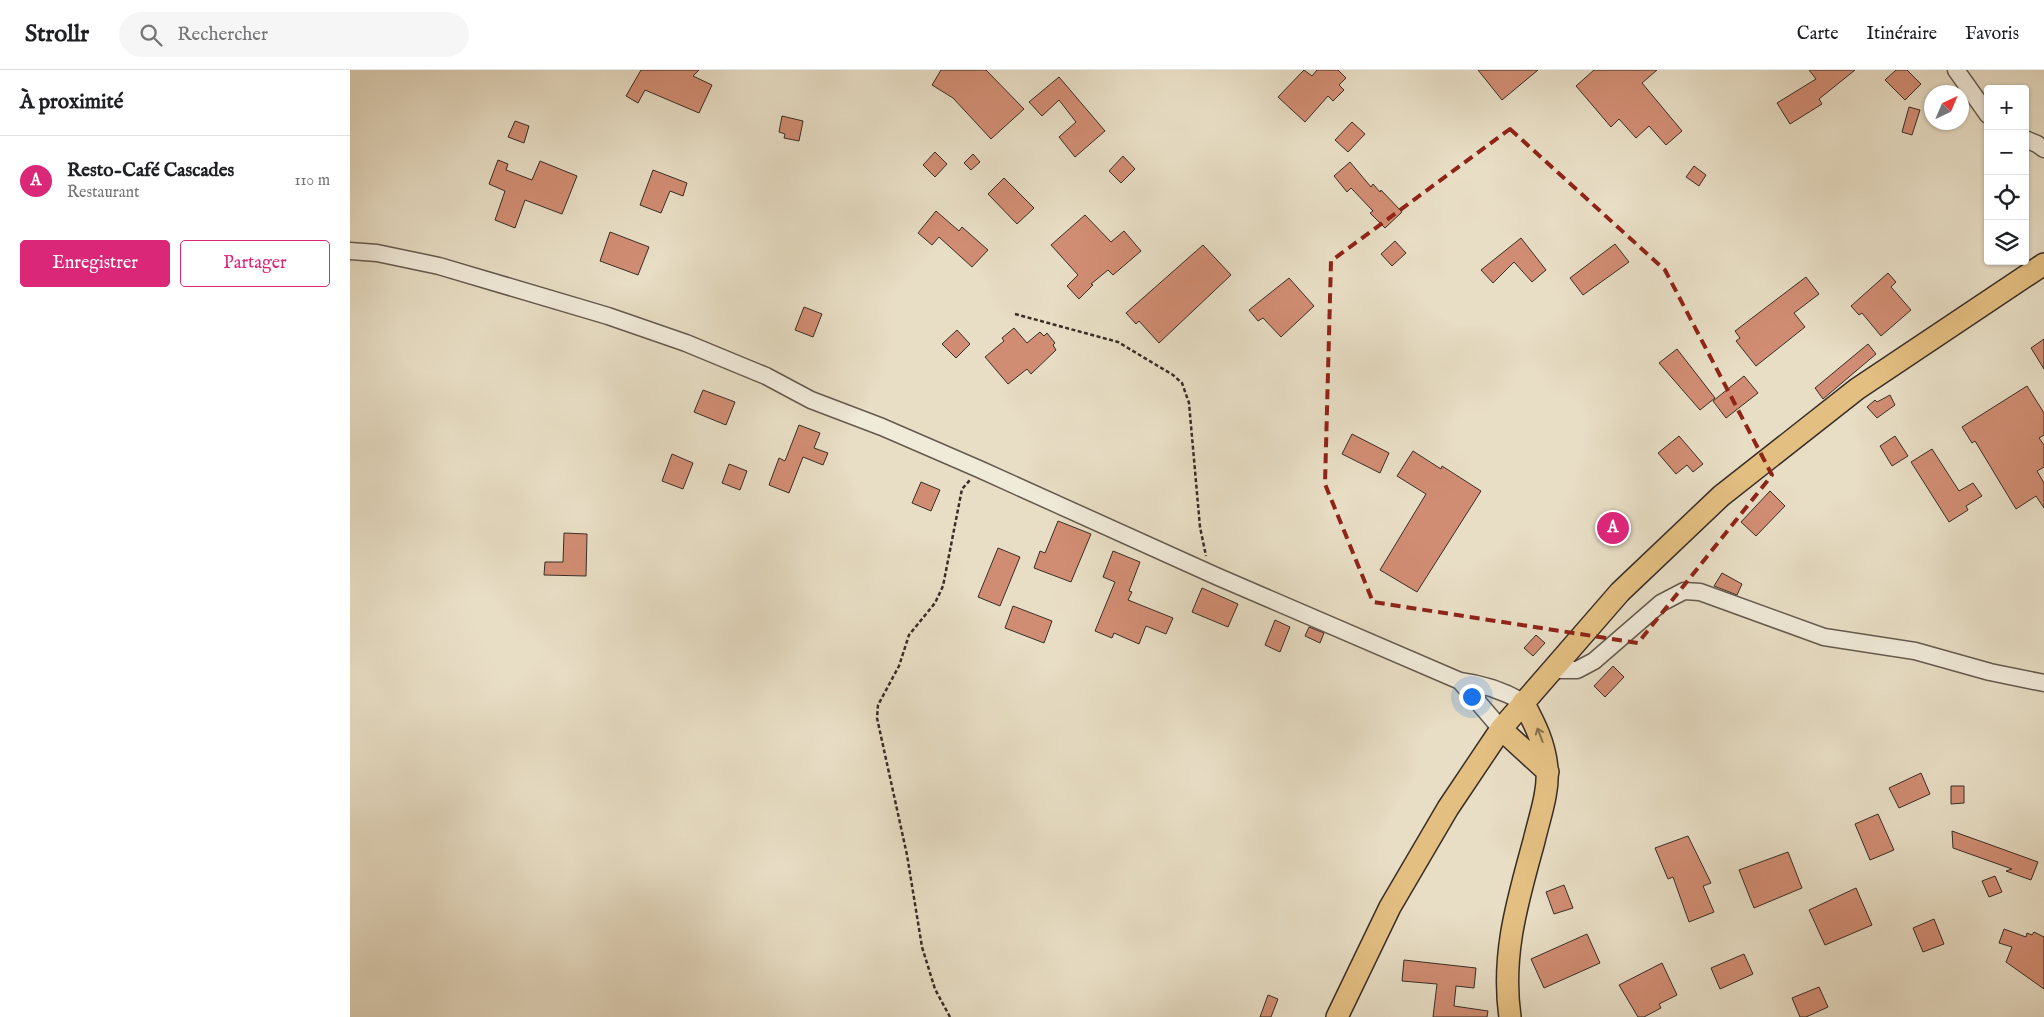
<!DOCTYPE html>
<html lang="fr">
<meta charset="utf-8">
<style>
body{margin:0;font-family:"IM FELL English",serif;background:#f6f6f6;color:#202124}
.controls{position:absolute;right:15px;top:15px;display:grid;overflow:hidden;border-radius:5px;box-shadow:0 1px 4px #0004}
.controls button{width:45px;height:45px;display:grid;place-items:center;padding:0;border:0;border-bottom:1px solid #e0e0e0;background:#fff;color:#202124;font:25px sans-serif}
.compass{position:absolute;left:1574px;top:15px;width:45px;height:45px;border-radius:50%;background:#fff;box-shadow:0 1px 4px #0004;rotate:44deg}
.you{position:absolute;left:1121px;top:626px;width:18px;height:18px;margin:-12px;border:4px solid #fff;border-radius:50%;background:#1a73e8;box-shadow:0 0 0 8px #1a73e833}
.badge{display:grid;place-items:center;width:32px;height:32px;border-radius:50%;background:#db2777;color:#fff;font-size:16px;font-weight:700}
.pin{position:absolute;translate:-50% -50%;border:2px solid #fff;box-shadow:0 1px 5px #0006}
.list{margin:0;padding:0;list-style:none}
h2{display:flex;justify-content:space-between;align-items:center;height:65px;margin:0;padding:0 20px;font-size:21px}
h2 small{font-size:16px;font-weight:400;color:#757577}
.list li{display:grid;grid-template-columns:32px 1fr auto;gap:15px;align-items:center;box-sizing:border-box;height:90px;padding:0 20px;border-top:1px solid #e0e0e0}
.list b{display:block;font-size:19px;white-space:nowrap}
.list p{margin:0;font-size:16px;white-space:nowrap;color:#757577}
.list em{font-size:16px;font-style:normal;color:#757577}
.actions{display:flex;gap:10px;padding:15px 20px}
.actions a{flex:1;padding:11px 0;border:1px solid #db2777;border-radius:5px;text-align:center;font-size:18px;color:#db2777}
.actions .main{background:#db2777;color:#fff}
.icon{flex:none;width:28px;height:28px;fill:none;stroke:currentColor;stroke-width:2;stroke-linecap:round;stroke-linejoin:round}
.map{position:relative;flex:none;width:1694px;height:947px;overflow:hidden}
header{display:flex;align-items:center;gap:30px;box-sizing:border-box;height:70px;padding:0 25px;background:#fff;border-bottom:1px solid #e0e0e0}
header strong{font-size:24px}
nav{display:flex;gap:28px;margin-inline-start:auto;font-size:18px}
.search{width:350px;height:45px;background:#f6f6f6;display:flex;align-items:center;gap:12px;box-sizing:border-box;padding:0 18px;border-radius:28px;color:#757577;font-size:19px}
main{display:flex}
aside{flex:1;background:#fff}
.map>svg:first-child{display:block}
.building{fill:#d18d73;stroke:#392e27}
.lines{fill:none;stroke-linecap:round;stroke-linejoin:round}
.minor-casing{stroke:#655a4e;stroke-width:19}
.major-casing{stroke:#392e27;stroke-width:24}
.path{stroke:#392e27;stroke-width:2.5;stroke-dasharray:4 2.5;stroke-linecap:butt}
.minor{stroke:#f0ead9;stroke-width:16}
.major{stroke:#e4bf82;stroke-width:21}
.oneway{stroke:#866f50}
.marked{fill:none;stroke:#8f2418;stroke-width:4;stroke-dasharray:10 6;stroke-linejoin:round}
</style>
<header>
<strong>Strollr</strong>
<div class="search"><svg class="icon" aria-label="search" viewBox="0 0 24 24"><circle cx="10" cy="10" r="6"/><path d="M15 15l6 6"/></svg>Rechercher</div>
<nav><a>Carte</a><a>Itinéraire</a><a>Favoris</a></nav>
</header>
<main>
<aside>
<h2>À proximité<small></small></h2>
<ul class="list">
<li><span class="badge">A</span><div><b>Resto-Café Cascades</b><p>Restaurant</p></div><em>110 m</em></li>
</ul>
<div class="actions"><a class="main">Enregistrer</a><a>Partager</a></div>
</aside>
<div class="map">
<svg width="1694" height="947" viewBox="0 0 1694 947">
<rect width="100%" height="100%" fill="#e8dec5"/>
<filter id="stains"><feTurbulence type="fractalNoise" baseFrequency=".004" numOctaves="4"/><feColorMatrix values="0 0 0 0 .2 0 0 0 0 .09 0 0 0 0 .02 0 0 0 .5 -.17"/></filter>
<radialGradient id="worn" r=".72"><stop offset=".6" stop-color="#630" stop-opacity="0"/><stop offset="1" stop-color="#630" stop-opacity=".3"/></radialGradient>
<path class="building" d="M291,0H349L343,6L362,15L349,43L295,20L288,33L276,26Z
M591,0H636L674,39L641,69L603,28L582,15Z
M954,0L962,6L967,0H988L996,8L989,15L994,20L983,31L978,26L955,52L928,27Z
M1128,0H1188L1152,30Z
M1244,0H1307L1292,13L1332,61L1316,75L1299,56L1286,68L1269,49L1261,57L1226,16Z
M1459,0H1505L1469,29L1472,34L1440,54L1427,33L1466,9Z
M1546,0H1557L1571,14L1555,30L1535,10Z
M709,7L755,61L725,87L709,67L726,52L709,30L692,46L679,32Z
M1559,37L1570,40L1562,65L1552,62Z
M432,46L453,51L449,71L434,68L435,64L429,62Z
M165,51L179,56L174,73L158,67Z
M1002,52L1015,64L998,82L985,70Z
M585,82L597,94L585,107L573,95Z
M623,84L630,92L621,100L614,93Z
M773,86L785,99L771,113L759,101Z
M148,90L158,94L156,100L182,110L190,91L227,106L212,144L175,130L165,158L145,150L155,121L139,114Z
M1000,92L1021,117L1023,114L1030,122L1031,120L1052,142L1035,158L1020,143L1023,141L1001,118L997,122L984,106Z
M1344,96L1356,105L1349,116L1336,107Z
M303,100L337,113L333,126L320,121L311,143L290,135Z
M654,108L684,138L667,154L638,124Z
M586,141L609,161L612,157L638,180L622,197L589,167L582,175L568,163Z
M735,145L761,172L774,161L791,181L763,205L758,200L741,214L743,215L729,229L717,216L728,205L701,175Z
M260,162L299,177L288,205L250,191Z
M1171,168L1196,200L1182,212L1164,192L1143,213L1131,200Z
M1045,171L1056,183L1042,196L1031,184Z
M1265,174L1279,192L1233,225L1220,208Z
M853,175L881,205L809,273L789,251L786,254L776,243Z
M1538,203L1546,212L1541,217L1561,240L1531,266L1512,243L1509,245L1501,236Z
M1456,207L1469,224L1444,243L1455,257L1406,296L1386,271L1390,268L1385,261Z
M939,208L964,236L931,267L913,248L908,251L899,240Z
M454,237L472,244L463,267L445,260Z
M664,258L677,273L690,262L694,266L697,263L705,273L703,275L706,280L681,304L677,299L658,314L635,287L654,271L652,268Z
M607,260L620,274L606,288L592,274Z
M1694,269V299L1681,278Z
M1518,274L1526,284L1473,329L1465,318Z
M1327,279L1365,328L1350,340L1309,293Z
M1394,306L1408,323L1376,348L1363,331Z
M1677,316L1694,343V365L1689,368L1694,375V397L1687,401L1694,413V438L1686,426L1666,439L1625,371L1622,373L1612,357Z
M353,320L385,332L376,355L344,342Z
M1540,325L1545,335L1527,348L1517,337L1525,330L1527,332Z
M449,355L470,363L464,378L478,383L473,395L453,387L439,423L419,415L429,388L435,391Z
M1002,364L1039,383L1030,403L992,384Z
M1329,366L1353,394L1343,402L1337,395L1326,404L1308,383Z
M1545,366L1558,386L1542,396L1530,376Z
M1582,379L1609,421L1623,413L1632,426L1616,436L1618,440L1599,452L1561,392Z
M1063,381L1091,399L1092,396L1131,421L1067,522L1030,500L1076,424L1047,406Z
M322,384L343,393L333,419L312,411Z
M379,394L397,401L390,420L372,413Z
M571,412L590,420L581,441L562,433Z
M1420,421L1435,436L1406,466L1391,452Z
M708,451L741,464L721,512L684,498L690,481L695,483Z
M214,463L237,464L236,506L194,505L195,492H213Z
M648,478L670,487L650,536L628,527Z
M763,481L790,492L779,521L782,522L778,530L823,548L816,564L796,556L789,574L764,563L762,568L745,561L765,512L753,507Z
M1372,503L1392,514L1387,525L1364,516Z
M852,518L888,534L878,557L842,542Z
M663,536L702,551L694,573L655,558Z
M925,550L940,557L930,582L915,575Z
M959,557L974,563L970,573L955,566Z
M1186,565L1195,573L1183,586L1174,578Z
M1263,596L1274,607L1255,627L1244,616Z
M1571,703L1580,724L1549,738L1539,718Z
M1601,716H1614V733L1601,734Z
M1528,744L1544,780L1520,790L1505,754Z
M1602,761L1688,792L1681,810L1656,801L1662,799L1603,778Z
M1338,766L1361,813L1353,816L1364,842L1339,852L1323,807L1318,809L1305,778Z
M1438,782L1452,818L1404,838L1389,800Z
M1645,806L1652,822L1639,827L1632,811Z
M1214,815L1223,838L1204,844L1196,822Z
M1506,818L1522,855L1475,875L1459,840Z
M1584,849L1594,874L1573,882L1563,858Z
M1654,859L1676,867L1677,863L1682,865L1684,862L1694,867V919L1656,892L1662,877L1649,873Z
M1237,864L1250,893L1194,918L1181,889Z
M1394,884L1403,904L1370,919L1361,898Z
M1054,890L1126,898L1124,918L1106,916L1104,936L1138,941L1137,947H1083L1087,914L1052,911Z
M1312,893L1327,925L1309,934L1311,938L1294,947H1288L1269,915Z
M1469,917L1478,937L1456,947H1450L1442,928Z
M918,925L928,929L921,947H910Z"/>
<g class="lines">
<defs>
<path id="minor" d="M1606,0L1638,45
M1675,69L1687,74L1694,79
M0,181L27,183L89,196L258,246L336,273L416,306L461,330L532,357L629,399L866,506L1110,611C1134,614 1152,620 1173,632
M1203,600H1227L1244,591L1311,533L1334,521L1350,522L1474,567L1565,581L1640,602L1694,613
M1110,611L1151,659"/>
<path id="major" d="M1151,659L1198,702
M987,947L1040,837L1098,738L1151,659L1270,522L1371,426L1507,319L1694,194
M1160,947C1151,884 1168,830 1184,771C1189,749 1199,722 1197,699C1195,674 1185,654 1173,632"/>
</defs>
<use href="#minor" class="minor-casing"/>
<use href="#major" class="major-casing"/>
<path class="path" d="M665,244L768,272L823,305L832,313L839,333L850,457L856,486
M600,947L585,919L572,877L557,785L527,648L528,635L549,596L559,565L585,533L593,516L612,419L620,410"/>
<use href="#minor" class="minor"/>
<use href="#major" class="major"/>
</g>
<defs><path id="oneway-shaft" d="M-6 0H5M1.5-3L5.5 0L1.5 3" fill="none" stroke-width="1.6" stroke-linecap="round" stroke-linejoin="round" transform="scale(1.25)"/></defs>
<use class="oneway" href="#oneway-shaft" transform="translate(1190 665) rotate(-111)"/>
<path class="marked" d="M1160,59L1315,200L1422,405L1288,573L1023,532L975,414L981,191Z"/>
<rect width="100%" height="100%" filter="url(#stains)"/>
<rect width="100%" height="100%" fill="url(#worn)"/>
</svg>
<div class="controls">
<button>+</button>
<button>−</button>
<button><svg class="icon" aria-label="locate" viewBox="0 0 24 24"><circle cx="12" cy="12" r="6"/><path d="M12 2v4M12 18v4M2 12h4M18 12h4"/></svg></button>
<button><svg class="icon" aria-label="layers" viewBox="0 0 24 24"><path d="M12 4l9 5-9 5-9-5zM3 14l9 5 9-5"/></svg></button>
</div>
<svg class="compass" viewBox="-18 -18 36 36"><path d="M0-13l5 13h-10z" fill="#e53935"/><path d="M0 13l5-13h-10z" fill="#757577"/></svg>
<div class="you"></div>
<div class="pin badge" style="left:1263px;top:458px">A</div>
</div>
</main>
